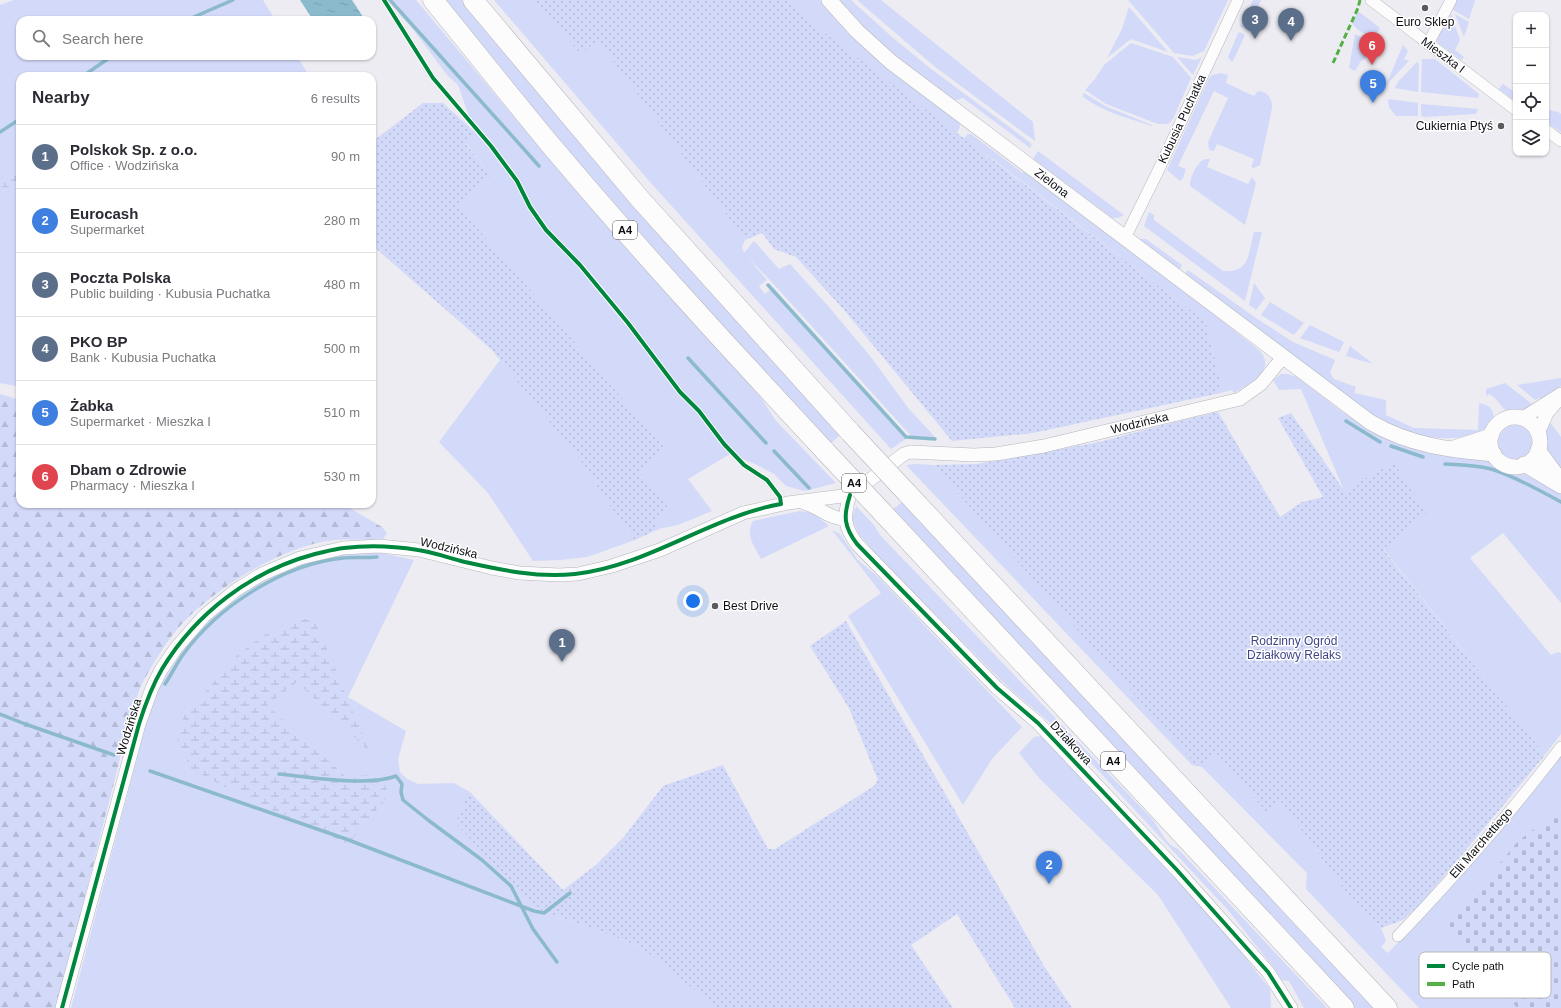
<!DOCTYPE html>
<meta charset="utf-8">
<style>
body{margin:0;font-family:Arial,sans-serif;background:#f7f7f7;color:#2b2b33}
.controls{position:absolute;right:12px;top:12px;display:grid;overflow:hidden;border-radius:8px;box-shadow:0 1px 3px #0004}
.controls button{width:36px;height:36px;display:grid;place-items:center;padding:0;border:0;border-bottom:1px solid #e1e1e2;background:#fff;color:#2b2b33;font:20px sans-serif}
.you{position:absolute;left:693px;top:601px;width:14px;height:14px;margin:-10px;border:3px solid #fff;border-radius:50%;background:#1a73e8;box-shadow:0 0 0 6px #1a73e833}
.badge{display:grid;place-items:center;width:26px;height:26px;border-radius:50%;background:#111827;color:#fff;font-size:13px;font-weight:700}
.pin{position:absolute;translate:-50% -33px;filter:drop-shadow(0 1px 2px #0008)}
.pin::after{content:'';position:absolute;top:21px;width:14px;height:12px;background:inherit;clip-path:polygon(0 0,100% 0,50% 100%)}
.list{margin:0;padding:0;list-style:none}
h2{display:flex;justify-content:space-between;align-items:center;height:52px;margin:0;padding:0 16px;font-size:17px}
h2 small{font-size:13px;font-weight:400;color:#7c7c81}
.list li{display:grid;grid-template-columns:26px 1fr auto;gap:12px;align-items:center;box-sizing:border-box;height:64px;padding:0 16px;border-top:1px solid #e1e1e2}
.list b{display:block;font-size:15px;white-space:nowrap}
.list p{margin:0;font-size:13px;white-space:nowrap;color:#7c7c81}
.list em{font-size:13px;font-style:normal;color:#7c7c81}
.icon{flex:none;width:22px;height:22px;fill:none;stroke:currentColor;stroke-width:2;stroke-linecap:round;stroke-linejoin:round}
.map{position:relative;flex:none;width:1561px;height:1008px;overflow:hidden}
.search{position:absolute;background:#fff;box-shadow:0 1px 3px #0004;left:16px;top:16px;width:360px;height:44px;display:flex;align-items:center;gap:10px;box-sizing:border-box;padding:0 14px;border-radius:12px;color:#7c7c81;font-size:15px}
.panel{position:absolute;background:#fff;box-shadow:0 1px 3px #0004;left:16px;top:72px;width:360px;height:436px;border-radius:12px}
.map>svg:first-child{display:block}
.grass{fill:#d3d9f8}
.forest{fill:url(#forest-firs)}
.wetland{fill:url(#wetland-marsh)}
.cemetery{fill:url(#cemetery-stones)}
.garden{fill:url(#garden-dots)}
.water{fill:url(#water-ripples)}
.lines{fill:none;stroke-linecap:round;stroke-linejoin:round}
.stream{stroke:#8bbacc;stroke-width:3.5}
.minor-casing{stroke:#b5b6ba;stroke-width:12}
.tertiary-casing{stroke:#b5b6ba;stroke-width:14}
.secondary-casing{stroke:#b5b6ba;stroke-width:16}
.motorway-casing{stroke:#b5b6ba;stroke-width:21}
.minor{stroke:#fcfcfd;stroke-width:11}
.tertiary{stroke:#fcfcfd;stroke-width:13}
.secondary{stroke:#fcfcfd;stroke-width:15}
.motorway{stroke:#fcfcfd;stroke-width:20}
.motorway-bridge-casing{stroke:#b5b6ba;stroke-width:21;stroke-linecap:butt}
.motorway-bridge{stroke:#fcfcfd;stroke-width:20}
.quiet{stroke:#54b044;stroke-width:3;stroke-dasharray:6 3;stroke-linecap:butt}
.cycleway-casing{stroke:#fff;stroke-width:6}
.cycleway{stroke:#00873e;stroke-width:4}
.poi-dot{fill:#5b5c60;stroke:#fff;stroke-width:1.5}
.labels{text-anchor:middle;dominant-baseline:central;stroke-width:3;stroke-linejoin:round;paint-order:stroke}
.shield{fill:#fff;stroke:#565659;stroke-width:1}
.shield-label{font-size:11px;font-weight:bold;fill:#0d0e12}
.poi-label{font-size:12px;fill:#0d0e12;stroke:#fff}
.street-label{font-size:12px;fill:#0d0e12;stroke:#fff}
.park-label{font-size:12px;fill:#3f4686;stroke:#fff}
.key{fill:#fff;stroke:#b6b7b8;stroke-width:1}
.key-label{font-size:11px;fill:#0d0e12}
</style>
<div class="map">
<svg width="1561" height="1008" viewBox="0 0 1561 1008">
<defs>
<pattern id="forest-firs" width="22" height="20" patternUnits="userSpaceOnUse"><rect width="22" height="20" fill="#d3d9f8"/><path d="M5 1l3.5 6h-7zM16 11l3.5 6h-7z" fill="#b4b9d4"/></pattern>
<pattern id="wetland-marsh" width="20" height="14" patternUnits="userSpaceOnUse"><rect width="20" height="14" fill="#d3d9f8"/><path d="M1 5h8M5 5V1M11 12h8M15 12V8" fill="none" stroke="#b4b9d4"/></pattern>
<pattern id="cemetery-stones" width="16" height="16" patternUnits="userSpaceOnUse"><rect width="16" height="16" fill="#d3d9f8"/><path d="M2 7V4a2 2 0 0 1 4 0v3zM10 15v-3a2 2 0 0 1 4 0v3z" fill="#b4b9d4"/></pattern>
<pattern id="garden-dots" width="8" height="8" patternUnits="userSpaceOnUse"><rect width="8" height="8" fill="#d3d9f8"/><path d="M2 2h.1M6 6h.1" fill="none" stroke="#b4b9d4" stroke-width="1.8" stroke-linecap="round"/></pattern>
<pattern id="water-ripples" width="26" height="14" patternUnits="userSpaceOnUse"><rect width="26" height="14" fill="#8bbacc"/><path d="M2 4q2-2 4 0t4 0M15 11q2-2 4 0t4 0" fill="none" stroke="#779fae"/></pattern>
</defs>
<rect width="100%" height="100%" fill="#ececf2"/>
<path class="grass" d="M14,0H263L275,20H20V56H297L309,76H20V387L0,383V5Z
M391,0H416L544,153L761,398L776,421L836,483L805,491L786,486L774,474L753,463L730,454L688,479L712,511L678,525L659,529L653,520L669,510L640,472L666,450L457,204L492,176L465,142L475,133L458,85L447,75L412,28L400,15Z
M442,0H465L842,433L828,446L624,218Z
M494,0H534L581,54L598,39L745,240L742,247L744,253L754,241L779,269L790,264L829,307L870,356L909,409L936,438L912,437L769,279L748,258L767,280L759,286L765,294L773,287L806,328L906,439L891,449L650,182Z
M786,0H820C857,49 910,83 959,120L960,127L956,134L817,27Z
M837,0H851L892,37L930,68L1032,144L1030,148L963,98L953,101L876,40Z
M857,0H881L1033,122L1035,141L934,66Z
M1128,0H1228L1204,51L1193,56L1174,53Z
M1253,0H1261L1247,29L1240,27Z
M1457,0H1475L1469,19L1453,10Z
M1129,7L1168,52L1131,39L1107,58L1122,29Z
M1358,11L1380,28L1376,36C1367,36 1357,31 1352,23Z
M1451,14L1460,40L1455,50L1464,57L1461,60L1437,42V39Z
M1455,14L1469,22L1464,37Z
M1240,32L1245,35L1233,61H1231L1228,57L1238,33Z
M1355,34L1370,41L1372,44L1366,58L1361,61L1355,71L1349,68Z
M1131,43L1173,57L1191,78L1173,119L1168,124H1158L1106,104L1085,90L1095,79L1104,65Z
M1403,45L1408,51L1404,59L1409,61L1386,85Z
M1177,57L1196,60L1202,57L1193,75Z
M1422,59H1435L1479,94L1478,98L1421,92Z
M1417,62L1419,64L1418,92L1395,88L1398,82Z
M1221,73L1228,75L1226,83L1254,96L1258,91C1269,92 1272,99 1272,108L1260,165L1254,168L1251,167L1254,159L1217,144L1214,151L1209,150L1208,142L1228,98L1214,91L1178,166L1186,169L1183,178L1180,181L1167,170L1209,78L1212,75Z
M1503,84L1516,93V102L1499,89Z
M1084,93L1105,106L1152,125V126C1128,118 1103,112 1083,97V94Z
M1388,99L1418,103V116H1396L1389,107Z
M1421,104L1478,109L1476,114L1423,117L1421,114Z
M1546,109L1558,112L1561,114V132L1546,122Z
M968,134H971L1023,173L1025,170L1162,272L1260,351C1277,371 1249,384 1234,393L1232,390L1220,393V381L1205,321L991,158L963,139Z
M1038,151L1124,215L1118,218H1112L1033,159Z
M1205,159H1210L1207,167L1248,184L1252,177L1256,183L1245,225L1190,186C1190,177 1197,162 1205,159Z
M1149,212L1154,215V220L1223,271C1251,273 1248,253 1254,232H1262L1245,301L1144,226Z
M1140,239H1146L1182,265L1179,271L1141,242Z
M1188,270L1259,320L1293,342L1335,360L1330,373L1334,379L1356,387L1354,393L1386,400V415L1414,428L1478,430L1479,403C1489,405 1493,408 1494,418C1491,423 1487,428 1481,431C1461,443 1420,438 1399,430C1390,427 1382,421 1374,417L1184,275Z
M1254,283L1265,298L1256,310L1249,305Z
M1270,302L1304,323L1294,335L1261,315Z
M1310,325L1344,342L1339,352L1300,338Z
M1350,346L1373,364L1346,356Z
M500,360L599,484L596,487L635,540L587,557L560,560L533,561L488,493L439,442Z
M1281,374H1288L1297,377L1342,412L1371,430L1486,458L1505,470L1513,472L1524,471L1548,484L1561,494V603L1503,533L1470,558L1551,655L1558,652L1561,653V734L1545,755L1383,548L1394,463L1364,479L1345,493L1301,389L1279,390L1273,380Z
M1561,378V386L1541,400L1540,398L1535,400L1517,385Z
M1505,383L1532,404C1522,415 1517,406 1507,411C1499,406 1498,398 1489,394L1486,396V389Z
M1549,421L1561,437V473L1545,448L1546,428Z
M1498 442a17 17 0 1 1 34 0a17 17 0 1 1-34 0Z
M916,464L933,465L1197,765L1217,754L1268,814L1281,802L1348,895L1381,928L1386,941L1381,947L1388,953L1436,903L1561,753V809L1518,841L1477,891L1445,921L1517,1008H1419L1306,889L1307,873L1202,767L1192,765L906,465Z
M905,500L1376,1008H1350L889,512Z
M856,506L874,525L880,535L1153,820C1161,831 1165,844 1178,849L1327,1008H1304L1289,981L1282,980L1274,968L1228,910L1068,738L1007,686L882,561L859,534L852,518Z
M800,511L813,513L829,526L761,559C754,546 745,535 753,521Z
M832,530L840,534L858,560L878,577L1022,727L992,759L963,805L848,616L881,593Z
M376,552L414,560L348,697L406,731L398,759L400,772L407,779L418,784L454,783L470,792L459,801L533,907L639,946L717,1008H71L145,728L158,689L181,653L207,620L241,593L297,565L344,554Z
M1041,736L1221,927L1270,989L1271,1008H1231L1158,895L1039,778L1019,753L1034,737Z"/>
<path class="forest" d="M0,394L20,400V504H343L382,527L387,533L384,538L378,540C364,540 349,539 334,540C284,545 213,589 180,626C167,640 152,665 143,682C134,701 129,724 123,745C117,772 110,798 103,825C88,886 72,947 56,1008H0Z"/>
<path class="wetland" d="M0,174H18L20,176V186L18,188L0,187Z
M313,616L370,752L297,682L267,705L345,776L378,775L390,794L348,844L252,801L191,769L177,738L186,708L201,697L237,655L264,635Z"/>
<path class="cemetery" d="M1561,809V1008H1517L1445,921L1477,891L1518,841Z"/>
<path class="garden" d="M534,0H786L817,27L1205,321L1220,381V393L1033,433L952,441L845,311L796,257L774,249L762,233L745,240L598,40L581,54Z
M423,103H443L476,133L465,143L492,176L457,204L666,450L640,472L670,510L653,520L659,529L635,540L596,487L599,484L492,350L372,245V142Z
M1218,412L1280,517L1302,502L1323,497L1278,418L1291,413L1345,492L1364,479L1394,463L1426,514L1383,549L1545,755L1421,904L1403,920L1381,928L1348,895L1281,802L1268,814L1217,754L1197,766L933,465L977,464L1099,442L1171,423Z
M846,621L1044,966L1072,1008H1015L957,914L911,945L953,1008H717L639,946L533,907L455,822L465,809L459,801L470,792L563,890L596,865L623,838L663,786L723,765L768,849H775L874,786L878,780L849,708L810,646Z"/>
<path class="water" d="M300,0H352L365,20H313Z"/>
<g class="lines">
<path class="stream" d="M390,0L539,166
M187,20L233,0
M83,76L112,56
M0,132L20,119
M768,285L906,437L935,439
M688,358L766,443
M1346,421L1380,442
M1391,446L1423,457
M774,451L809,488
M1445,464C1460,465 1476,465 1491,469C1512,475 1541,491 1561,502
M165,684C171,675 176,665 182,656C217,607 283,564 343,558C354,557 366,558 377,557
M0,714L25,724L114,755
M150,771L346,839L534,911L544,913L570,893
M279,774C309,777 368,787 396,776L402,784L401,792L403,800L428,820L482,860L511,886L533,929L557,962"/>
<defs>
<path id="minor" d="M1371,0L1516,110
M1428,44L1451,0
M1546,130L1561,141
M1125,238L1159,169L1238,0
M1398,936C1455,876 1511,813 1561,747"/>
<g id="tertiary">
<path d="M1523,418L1561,394"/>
<path d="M1538,433L1547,413L1559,399"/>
<path d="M850,495C843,516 844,527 857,544L997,688L1038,723L1176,869L1268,972L1291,1008"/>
<path d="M804,503C819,507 830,519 845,519"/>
<path id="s1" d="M62,1008L139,724L152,688L161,670L176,648L204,616L236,590L262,574L300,558L343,548L379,546L419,550L492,568L519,573L559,575L578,574L612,566L660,550L743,513L788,503L850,495L904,454L911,452L974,455L996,454L1044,446L1240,399L1261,384L1283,357"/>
</g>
<g id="secondary">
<path id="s2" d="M829,0L857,31L891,62L1370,422C1409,445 1449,450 1494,454"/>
<circle cx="1515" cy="442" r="25"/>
<path d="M1454,448L1491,436"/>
<path d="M1538,450L1561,481"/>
<path d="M1524,464L1561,486"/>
</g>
<path id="motorway" d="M433,0C472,48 510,96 549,143C638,249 732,351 826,452
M473,0L640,199L850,432
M907,493L1387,1008
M883,513L1344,1008"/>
</defs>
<use href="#minor" class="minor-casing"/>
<use href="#tertiary" class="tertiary-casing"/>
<use href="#secondary" class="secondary-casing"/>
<use href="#motorway" class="motorway-casing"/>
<use href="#minor" class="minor"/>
<use href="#tertiary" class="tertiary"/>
<use href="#secondary" class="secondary"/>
<use href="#motorway" class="motorway"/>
<defs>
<path id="motorway-bridge" d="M850,432L907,493
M826,452L883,513"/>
</defs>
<use href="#motorway-bridge" class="motorway-bridge-casing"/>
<use href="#motorway-bridge" class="motorway-bridge"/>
<path class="quiet" d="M1333,63L1358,8L1360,0"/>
<defs>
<path id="cycleway" d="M850,495C843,516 844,527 857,544L997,688L1038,723L1176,869L1268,972L1291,1008
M62,1008L139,724C145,705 152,686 162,669C196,613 251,571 315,554C324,552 334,549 344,548C369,545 393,546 418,550C433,552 449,558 465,562C501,570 537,578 575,574C648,566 709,517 781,504L780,497L767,480L744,465L724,444L699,411L680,392L628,323L580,265L546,230L530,207L517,181L491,146L433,78L384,0"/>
</defs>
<use href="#cycleway" class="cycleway-casing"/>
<use href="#cycleway" class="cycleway"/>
</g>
<g class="poi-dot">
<circle cx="1425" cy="8" r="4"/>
<circle cx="1501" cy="126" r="4"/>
<circle cx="715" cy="606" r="4"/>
</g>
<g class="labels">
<g class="shield">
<rect x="613" y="221" width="24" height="18" rx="3"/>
<rect x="842" y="474" width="24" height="18" rx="3"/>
<rect x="1101" y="752" width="24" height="18" rx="3"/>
</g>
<g class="shield-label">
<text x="625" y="230">A4</text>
<text x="854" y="483">A4</text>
<text x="1113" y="761">A4</text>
</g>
<g class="poi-label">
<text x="1425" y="22">Euro Sklep</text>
<text x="1493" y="126" text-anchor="end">Cukiernia Ptyś</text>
<text x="723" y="606" text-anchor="start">Best Drive</text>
</g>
<g class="street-label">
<text transform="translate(1443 55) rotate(37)">Mieszka I</text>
<text transform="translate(1182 119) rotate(-65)">Kubusia Puchatka</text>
<text stroke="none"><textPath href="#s2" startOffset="289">Zielona</textPath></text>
<text stroke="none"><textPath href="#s1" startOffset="1409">Wodzińska</textPath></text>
<text transform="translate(449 548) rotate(13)">Wodzińska</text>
<text transform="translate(129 727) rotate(-73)">Wodzińska</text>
<text transform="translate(1071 743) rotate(47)">Działkowa</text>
<text transform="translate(1481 843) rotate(-49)">Elli Marchettiego</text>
</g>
<g class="park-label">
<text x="1294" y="641">Rodzinny Ogród<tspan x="1294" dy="14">Działkowy Relaks</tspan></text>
</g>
</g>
<rect x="1419" y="952" width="132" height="46" rx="6" class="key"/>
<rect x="1427" y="964" width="18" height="4" fill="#00873e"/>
<rect x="1427" y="982" width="18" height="4" fill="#54b044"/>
<g class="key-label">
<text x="1452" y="970">Cycle path</text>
<text x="1452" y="988">Path</text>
</g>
</svg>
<div class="controls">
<button>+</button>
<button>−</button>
<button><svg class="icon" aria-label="locate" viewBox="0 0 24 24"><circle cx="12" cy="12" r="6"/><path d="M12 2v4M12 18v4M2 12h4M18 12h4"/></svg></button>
<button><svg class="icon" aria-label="layers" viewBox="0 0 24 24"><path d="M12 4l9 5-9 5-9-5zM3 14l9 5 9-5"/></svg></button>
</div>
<div class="you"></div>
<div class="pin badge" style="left:562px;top:662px;background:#5c6f8a">1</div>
<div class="pin badge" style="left:1049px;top:884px;background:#3f7fe0">2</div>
<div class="pin badge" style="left:1255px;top:39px;background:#5c6f8a">3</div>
<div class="pin badge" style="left:1291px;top:41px;background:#5c6f8a">4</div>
<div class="pin badge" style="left:1373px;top:103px;background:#3f7fe0">5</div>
<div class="pin badge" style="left:1372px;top:65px;background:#e0444e">6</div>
<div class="search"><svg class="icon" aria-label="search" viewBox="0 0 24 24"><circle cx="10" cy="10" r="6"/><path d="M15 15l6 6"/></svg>Search here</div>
<section class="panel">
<h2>Nearby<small>6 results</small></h2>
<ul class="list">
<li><span class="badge" style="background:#5c6f8a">1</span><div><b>Polskok Sp. z o.o.</b><p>Office · Wodzińska</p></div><em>90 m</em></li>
<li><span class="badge" style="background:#3f7fe0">2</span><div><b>Eurocash</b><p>Supermarket</p></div><em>280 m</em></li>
<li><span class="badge" style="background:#5c6f8a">3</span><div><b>Poczta Polska</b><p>Public building · Kubusia Puchatka</p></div><em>480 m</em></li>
<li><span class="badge" style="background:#5c6f8a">4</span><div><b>PKO BP</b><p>Bank · Kubusia Puchatka</p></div><em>500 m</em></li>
<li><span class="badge" style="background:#3f7fe0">5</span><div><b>Żabka</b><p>Supermarket · Mieszka I</p></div><em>510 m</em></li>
<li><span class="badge" style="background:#e0444e">6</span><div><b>Dbam o Zdrowie</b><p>Pharmacy · Mieszka I</p></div><em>530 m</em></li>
</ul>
</section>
</div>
